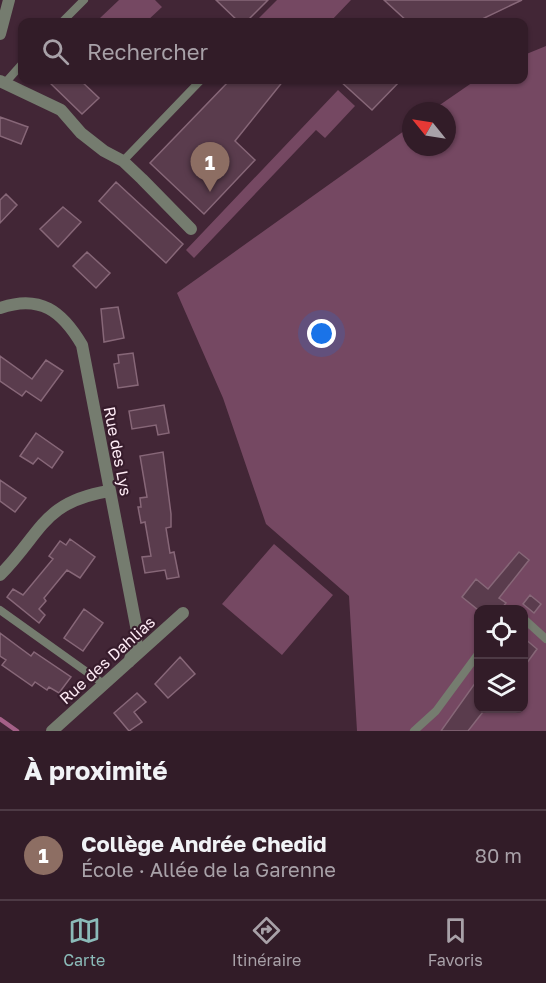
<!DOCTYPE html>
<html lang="fr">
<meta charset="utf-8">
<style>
body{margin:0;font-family:"Golos Text",sans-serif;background:#3d2934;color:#f1f3f6}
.controls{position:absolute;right:18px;bottom:18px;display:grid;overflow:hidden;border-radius:12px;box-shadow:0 2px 4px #0004}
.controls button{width:54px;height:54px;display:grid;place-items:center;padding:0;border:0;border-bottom:2px solid #4d3a45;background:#321c28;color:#f1f3f6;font:30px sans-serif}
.compass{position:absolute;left:402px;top:102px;width:54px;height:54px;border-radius:50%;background:#321c28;box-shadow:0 2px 4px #0004;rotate:300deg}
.you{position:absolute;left:322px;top:334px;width:21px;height:21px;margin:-15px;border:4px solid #fff;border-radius:50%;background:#1a73e8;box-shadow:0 0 0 9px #1a73e833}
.badge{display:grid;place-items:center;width:39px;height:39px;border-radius:50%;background:#8bbbb9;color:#fff;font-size:20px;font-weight:700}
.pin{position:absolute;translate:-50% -50px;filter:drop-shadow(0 2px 3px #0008)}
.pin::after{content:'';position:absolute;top:32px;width:21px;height:18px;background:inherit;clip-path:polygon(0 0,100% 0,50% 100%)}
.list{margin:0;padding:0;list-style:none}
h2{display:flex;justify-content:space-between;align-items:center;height:78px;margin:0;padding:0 24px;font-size:26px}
h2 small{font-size:20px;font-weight:400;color:#a8a1a8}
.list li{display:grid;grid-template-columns:39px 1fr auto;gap:18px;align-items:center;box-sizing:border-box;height:90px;padding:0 24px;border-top:2px solid #4d3a45}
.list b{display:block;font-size:22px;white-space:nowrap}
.list p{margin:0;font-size:20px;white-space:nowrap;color:#a8a1a8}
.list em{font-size:20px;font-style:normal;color:#a8a1a8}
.icon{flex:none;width:33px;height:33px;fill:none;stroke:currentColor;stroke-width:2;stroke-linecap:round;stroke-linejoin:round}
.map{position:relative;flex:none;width:546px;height:731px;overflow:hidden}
.search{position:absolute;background:#321c28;box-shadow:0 2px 4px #0004;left:18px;right:18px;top:18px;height:66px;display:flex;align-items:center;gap:15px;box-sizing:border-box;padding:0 21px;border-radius:12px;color:#a8a1a8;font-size:22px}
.sheet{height:168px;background:#321c28}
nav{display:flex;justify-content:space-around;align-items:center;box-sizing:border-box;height:84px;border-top:2px solid #4d3a45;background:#321c28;font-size:16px;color:#a8a1a8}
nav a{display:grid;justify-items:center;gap:3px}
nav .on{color:#8bbbb9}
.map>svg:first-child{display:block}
.green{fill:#754862;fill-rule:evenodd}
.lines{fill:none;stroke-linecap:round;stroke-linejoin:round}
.stream{stroke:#a56088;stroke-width:4.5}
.building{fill:#5a3c4d;stroke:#876778;stroke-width:1.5}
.service{stroke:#757c6f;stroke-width:8}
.minor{stroke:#757c6f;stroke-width:12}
.labels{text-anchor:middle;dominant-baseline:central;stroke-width:4.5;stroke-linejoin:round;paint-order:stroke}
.street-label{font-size:16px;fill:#fdeaf4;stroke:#371c2c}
</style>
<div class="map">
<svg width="546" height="731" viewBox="0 0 546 731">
<rect width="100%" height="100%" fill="#422636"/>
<path class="green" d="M119,0H155L162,7L146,22H104L100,18Z
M277,0H351L330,22H255Z
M546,46V731H357L349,596L266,524L223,398L177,293L411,126V147H447V111H431L476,80H524V55ZM478,610H524V708H478Z
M338,90L355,106L325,138L316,130L194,258L186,250Z
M274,544L333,595L282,655L222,604Z"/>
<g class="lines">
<path class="stream" d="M0,719L17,731"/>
</g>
<path class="building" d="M216,0H268L246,22H239Z
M384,0H522L476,22H408Z
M47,80H80L99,98L82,114Z
M230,80H284L235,141L255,160L204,214L150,163Z
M339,80H401L372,110Z
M0,117L28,127L21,144L0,136Z
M116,182L183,244L166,263L99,201Z
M6,194L17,205L0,223V200Z
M63,207L81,222L58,247L40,229Z
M87,252L110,273L96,288L73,266Z
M118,307L124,338L104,342L101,309Z
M133,353L138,385L118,388L114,364L119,363L118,355Z
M0,356L32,379L46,360L63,371L41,401L26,391L22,396L0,381Z
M164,405L169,433L158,435L156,425L132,429L129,411Z
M36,433L63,452L52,468L38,458L33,464L20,456Z
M163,452L171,514V527L166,528L170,553L174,552L179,577L167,579L165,570L145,573L142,557L151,556L145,522L141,523L138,507H141L140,498L147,497L140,456Z
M0,480L26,498L15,512L0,501Z
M70,539L95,557L80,578L67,570L44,598L46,601L39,609L45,615L39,623L7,597L13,589L23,595L53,559L49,556L60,541L66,545Z
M519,552L529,560L499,598L506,603L501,609H477L462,597L476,579L488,589Z
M530,595L541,604L534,613L523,604Z
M84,609L103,623L83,651L64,638Z
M0,633L31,656L34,652L71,677L59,693L49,687L47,690L35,682L32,686L2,665L6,660L0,656Z
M524,638L537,649L524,667Z
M180,657L195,674L168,698L155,684Z
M478,679V708H486L468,731H441Z
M137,693L146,702L134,712L142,722L129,731L114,713Z"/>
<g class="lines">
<path class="service" d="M62,22L84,0
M5,83L22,64
M123,161L201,80
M0,610L105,685
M511,610H512
M524,619L546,639
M414,731L436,711L478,654"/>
<path class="minor" d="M0,34L9,0
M0,81L61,110L81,133L104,151L123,161L142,179L191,229
M0,308C40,294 62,311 82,345L137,631L136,642L129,662
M0,575C42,533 42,502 109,491
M52,731L183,613"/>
</g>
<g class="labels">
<g class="street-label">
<text transform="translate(118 451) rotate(79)">Rue des Lys</text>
<text transform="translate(107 660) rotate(-42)">Rue des Dahlias</text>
</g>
</g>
</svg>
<div class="controls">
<button><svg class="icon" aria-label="locate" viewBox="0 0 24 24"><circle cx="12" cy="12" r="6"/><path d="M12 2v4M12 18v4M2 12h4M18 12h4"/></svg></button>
<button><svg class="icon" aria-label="layers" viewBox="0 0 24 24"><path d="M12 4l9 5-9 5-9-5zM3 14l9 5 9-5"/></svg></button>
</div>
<svg class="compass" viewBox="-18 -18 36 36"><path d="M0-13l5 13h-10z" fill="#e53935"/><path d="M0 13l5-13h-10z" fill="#a8a1a8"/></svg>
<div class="you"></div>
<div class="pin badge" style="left:210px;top:192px;background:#8d6e63">1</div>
<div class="search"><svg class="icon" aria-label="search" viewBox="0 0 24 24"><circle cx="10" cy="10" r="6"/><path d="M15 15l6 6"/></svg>Rechercher</div>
</div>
<section class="sheet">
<h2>À proximité<small></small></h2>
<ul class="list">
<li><span class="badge" style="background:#8d6e63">1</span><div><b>Collège Andrée Chedid</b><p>École · Allée de la Garenne</p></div><em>80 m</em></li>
</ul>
</section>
<nav>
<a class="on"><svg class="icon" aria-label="map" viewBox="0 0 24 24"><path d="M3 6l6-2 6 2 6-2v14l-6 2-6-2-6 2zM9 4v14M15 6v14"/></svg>Carte</a>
<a><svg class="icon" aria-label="directions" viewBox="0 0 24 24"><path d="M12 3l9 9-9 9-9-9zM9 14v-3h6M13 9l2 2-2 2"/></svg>Itinéraire</a>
<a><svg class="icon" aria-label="saved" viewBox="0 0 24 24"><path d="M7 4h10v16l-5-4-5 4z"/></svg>Favoris</a>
</nav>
